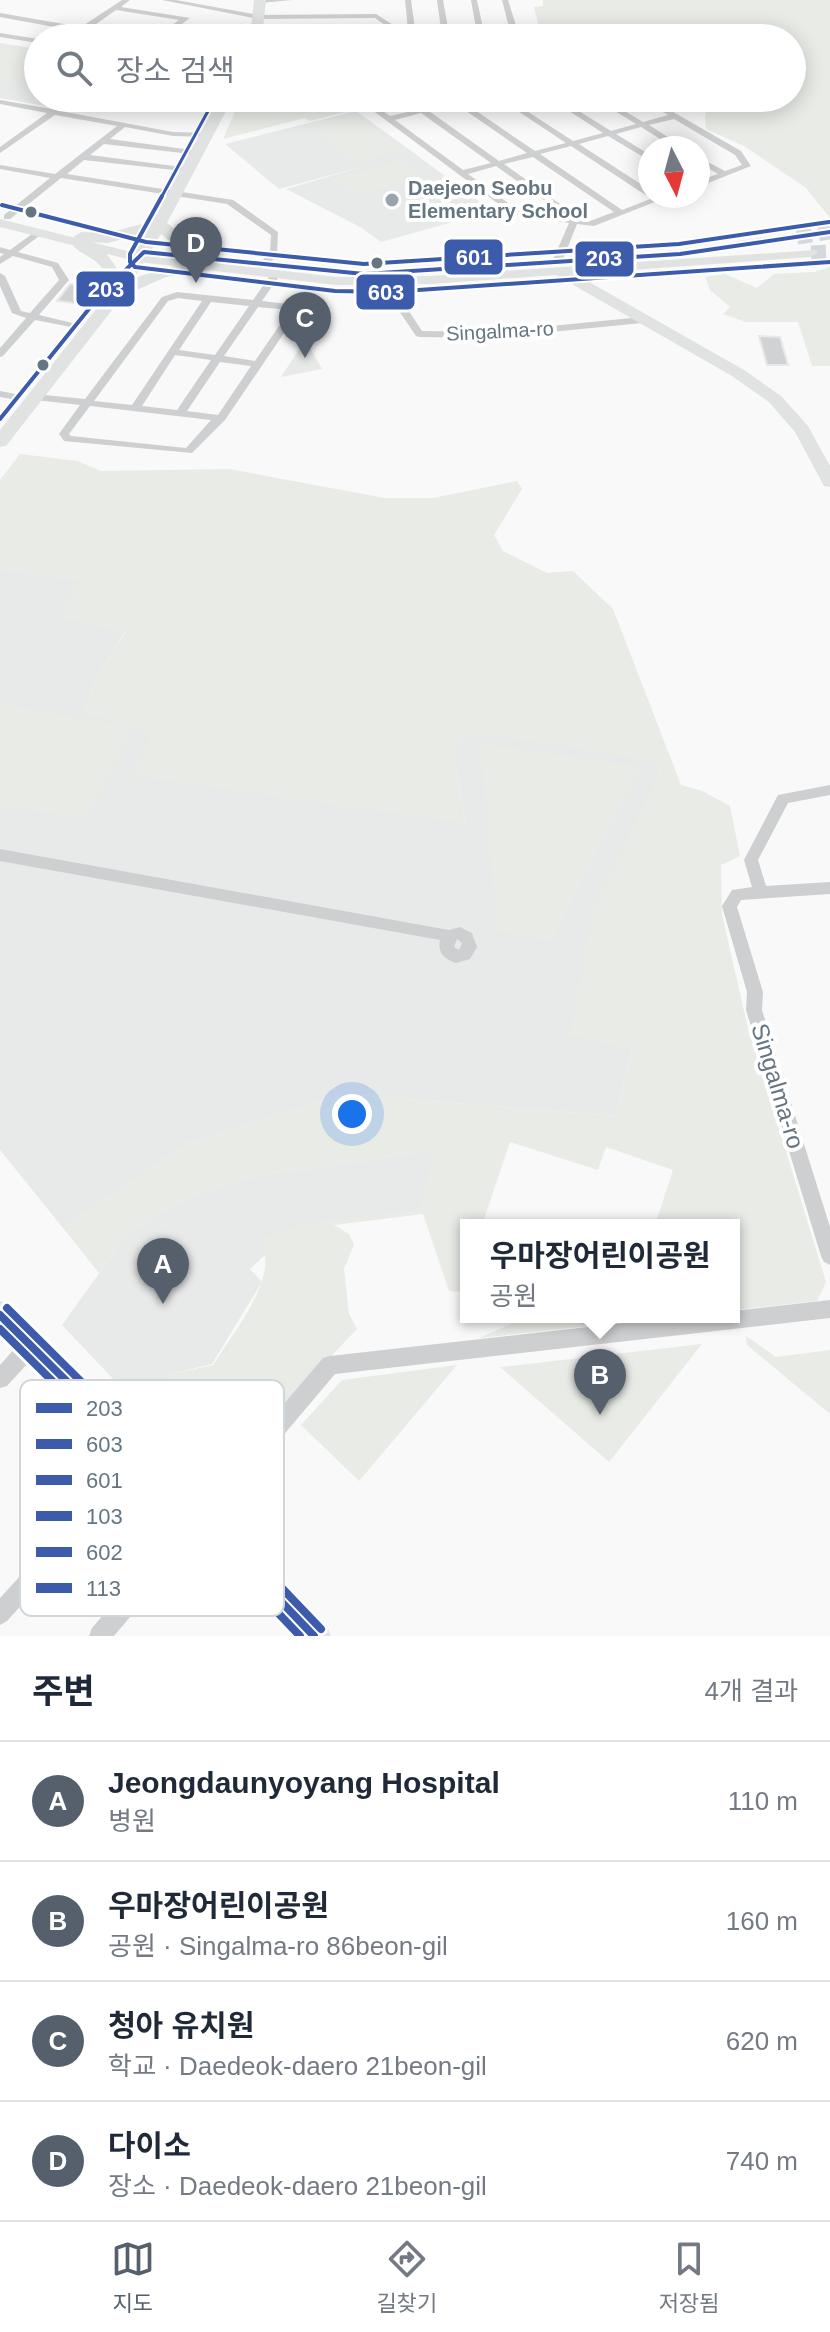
<!DOCTYPE html>
<html lang="ko">
<meta charset="utf-8">
<style>
body{margin:0;font-family:Arial,"Noto Sans KR",sans-serif;background:#f2f2f3;color:#1f2937}
.compass{position:absolute;left:638px;top:136px;width:72px;height:72px;border-radius:50%;background:#fff;box-shadow:0 4px 20px #0003;rotate:174deg}
.you{position:absolute;left:352px;top:1114px;width:28px;height:28px;margin:-20px;border:6px solid #fff;border-radius:50%;background:#1a73e8;box-shadow:0 0 0 12px #1a73e833}
.badge{display:grid;place-items:center;width:52px;height:52px;border-radius:50%;background:#56606c;color:#fff;font-size:26px;font-weight:700}
.pin{position:absolute;translate:-50% -66px;filter:drop-shadow(0 2px 4px #0008)}
.pin::after{content:'';position:absolute;top:42px;width:28px;height:24px;background:inherit;clip-path:polygon(0 0,100% 0,50% 100%)}
.popup{position:absolute;left:460px;top:1219px;width:280px;height:104px;box-sizing:border-box;display:grid;place-content:center;border-radius:0px;background:#fff;filter:drop-shadow(0 2px 6px #0005);font-size:26px;white-space:nowrap;color:#747a83}
.popup b{font-size:30px;color:#1f2937}
.popup::after{content:'';position:absolute;left:50%;top:100%;margin-left:-16px;border:16px solid transparent;border-top-color:#fff}
.list{margin:0;padding:0;list-style:none}
h2{display:flex;justify-content:space-between;align-items:center;height:104px;margin:0;padding:0 32px;font-size:34px}
h2 small{font-size:26px;font-weight:400;color:#747a83}
.list li{display:grid;grid-template-columns:52px 1fr auto;gap:24px;align-items:center;box-sizing:border-box;height:120px;padding:0 32px;border-top:2px solid #e0e1e3}
.list b{display:block;font-size:30px;white-space:nowrap}
.list p{margin:0;font-size:26px;white-space:nowrap;color:#747a83}
.list em{font-size:26px;font-style:normal;color:#747a83}
.icon{flex:none;width:44px;height:44px;fill:none;stroke:currentColor;stroke-width:2;stroke-linecap:round;stroke-linejoin:round}
.map{position:relative;flex:none;width:830px;height:1636px;overflow:hidden}
.search{position:absolute;background:#fff;box-shadow:0 4px 20px #0003;left:24px;right:24px;top:24px;height:88px;display:flex;align-items:center;gap:20px;box-sizing:border-box;padding:0 28px;border-radius:44px;color:#747a83;font-size:30px}
.sheet{height:584px;background:#fff}
nav{display:flex;justify-content:space-around;align-items:center;box-sizing:border-box;height:112px;border-top:2px solid #e0e1e3;background:#fff;font-size:22px;color:#747a83}
nav a{display:grid;justify-items:center;gap:4px}
nav .on{color:#56606c}
.map>svg:first-child{display:block}
.built{fill:#e8e9e9}
.green{fill:#e8ebe6}
.building{fill:#d0d2d3;stroke:#e8e8e8;stroke-width:2}
.lines{fill:none;stroke-linecap:round;stroke-linejoin:round}
.secondary-tunnel{stroke:#d4d8dc;stroke-width:15;stroke-dasharray:15 7;stroke-linecap:butt}
.street{fill:#cecfd0;fill-rule:evenodd}
.secondary{fill:#e1e2e2;fill-rule:evenodd}
.primary{fill:#e1e2e2;fill-rule:evenodd}
.bus-1-casing{stroke:#fff;stroke-width:8}
.bus-2-far1-casing{stroke:#fff;stroke-width:6}
.bus-2-casing{stroke:#fff;stroke-width:8}
.bus-3-casing{stroke:#fff;stroke-width:8}
.bus-4-casing{stroke:#fff;stroke-width:14}
.bus-5-casing{stroke:#fff;stroke-width:14}
.bus-6-casing{stroke:#fff;stroke-width:14}
.bus-1{stroke:#3d5bab;stroke-width:4}
.bus-2-far1{stroke:#3d5bab;stroke-width:3}
.bus-2{stroke:#3d5bab;stroke-width:4}
.bus-3{stroke:#3d5bab;stroke-width:4}
.bus-4{stroke:#3d5bab;stroke-width:8}
.bus-5{stroke:#3d5bab;stroke-width:8}
.bus-6{stroke:#3d5bab;stroke-width:8}
.poi-dot{fill:#99a4ac;stroke:#fff;stroke-width:3}
.bus-dot{fill:#657683;stroke:#fff;stroke-width:3}
.labels{text-anchor:middle;dominant-baseline:central;stroke-width:8;stroke-linejoin:round;paint-order:stroke}
.far-poi-label{font-size:20px;font-weight:bold;fill:#657683;stroke:#fff;text-anchor:start}
.far-street-label{font-size:20px;fill:#657683;stroke:#fff}
.street-label{font-size:24px;fill:#657683;stroke:#fff}
.key{fill:#fff;stroke:#d1d6da;stroke-width:2}
.key-label{font-size:22px;fill:#657683}
.line-badge{stroke:#fff;stroke-width:3}
.badge-label{font-size:22px;text-anchor:middle;font-weight:bold;fill:#fff}
</style>
<div class="map">
<svg width="830" height="1636" viewBox="0 0 830 1636">
<rect width="100%" height="100%" fill="#f9f9f9"/>
<path class="built" d="M0,43L38,49V98H63L51,107L0,98Z
M356,111L414,153L492,211L381,242L362,228L286,189L365,166L279,189L225,144Z
M302,345L309,346L322,369L281,377Z
M0,569L79,579L125,631L98,677L83,712L137,725L150,737L134,775L466,823L454,759L456,745L469,734L501,735L657,761L659,774L569,1035L632,1048L616,1116L345,1094L186,1144L63,1228L0,1150Z
M435,1150L419,1212L348,1218L261,1240L268,1252L250,1269L262,1282L212,1364L168,1375L154,1422L62,1325L123,1240L150,1219L195,1195L248,1177Z"/>
<path class="green" d="M543,0H830V218L806,188L744,146L706,129L705,117L711,98H792V38H542L534,7L543,6Z
M0,46L38,52V85L0,78Z
M241,98H330L349,111L310,121L305,118L223,139Z
M353,114L401,149L356,163L306,125Z
M402,160L425,178L356,196L334,178Z
M830,267V366H812L798,322H746L723,314L730,307L710,290L705,277L725,274L757,288L774,274L814,272Z
M20,454L77,461L101,471L229,469L385,498H433L517,481L522,489L494,535L503,551L547,573L573,571L613,609L681,785L702,791L730,806L740,856L721,865L722,915L747,1024L826,1282L817,1301L734,1310V1225H655L673,1170L606,1147L598,1170L510,1142L482,1225H466V1292L449,1291L423,1214L334,1225L349,1234L354,1245L344,1269L349,1314L357,1329L211,1482L154,1423L168,1375L213,1365C232,1334 282,1276 260,1240C306,1216 368,1217 418,1212L435,1150L248,1177L195,1195L150,1219L123,1240L99,1273L63,1228L186,1144L345,1094L616,1116L632,1048L569,1036L594,906L659,774L657,762L501,735L469,734L456,745L454,759L466,824L133,776L149,737L137,725L83,712L98,677L125,632L57,618L78,579L0,569V480Z
M0,704L133,727L87,818L0,807Z
M480,743L641,767L552,941L497,932Z
M527,1317H673L479,1338Z
M746,1336L776,1357L830,1350V1414L747,1345Z
M702,1344L609,1462L500,1367H501Z
M457,1365L359,1481L301,1425L342,1380Z"/>
<path class="building" d="M70,284L94,287L81,304L57,301Z
M759,336L780,337L788,365H767Z"/>
<g class="lines">
<path class="secondary-tunnel" d="M797,237L830,232
M811,253L830,252"/>
<path class="street" d="M122,0H130L121,7L190,18L163,38H154L179,20L116,10L89,29L134,38H118L84,32L75,38H66L76,31L0,17V13L81,27Z
M162,0H176L259,15L376,14L401,30L408,29L405,0H411L415,29H441L437,0H443L448,28H476L471,0H477L483,28L509,27L502,0H508L520,38H512L511,31L452,33L457,36L453,38L443,33L257,37L255,34L392,30L375,18L259,19Z
M257,0H292L260,3Z
M0,33L38,39V43L0,37Z
M68,98H77L60,111L173,132L208,133L212,135L208,137L173,136L125,127L110,139L199,151L203,153L199,155L104,144L90,155L189,168L193,170L192,172L84,160L67,174L233,200L278,232L277,255L265,268H259V264L270,252L271,235L227,204L61,178L10,219H4V215L50,178L0,169V165L55,174L117,126L55,115L0,153V147L47,113L0,104V100L52,109Z
M356,98H365L390,116L416,110L401,98H410L424,108L451,101L448,98H475L463,102L535,151L566,143L498,98H507L573,141L603,133L549,98H558L611,131L636,124L594,98H603L643,122L668,115L640,98H649L741,151L751,166L698,187V181L718,174L698,162V157L725,171L742,165L735,155L674,119L649,125L685,148H675L641,127L616,134L650,155V161L608,136L579,144L650,190V196H652H647L571,146L540,154L622,210L658,196H670L594,226L577,224L562,262L557,265L552,262L569,223L512,214ZM456,104L527,153L499,161L429,111ZM421,113L491,163L463,170L395,120ZM533,157L614,212L590,221L582,220L504,164ZM496,166L569,218L518,210L468,174Z
M36,231L43,233L18,252L58,263L69,280L39,315L81,325L76,328L35,320L3,356L0,357V348L26,318L12,313L0,286V273L5,276L21,311L30,313L59,280L52,267L13,256L0,264V257L4,254L0,253V247L10,250Z
M275,272L280,275L262,301L296,305L301,308L225,420L192,453L64,441L59,434L80,405L35,400L30,397L35,394L85,399L162,297L177,292L253,300L272,273ZM178,298L202,301L132,405L94,401L168,301ZM211,302L249,306L215,355L179,350ZM258,307L290,310L255,361L224,356ZM175,355L211,360L177,410L142,406ZM220,362L251,366L218,415L187,411ZM90,406L211,420L186,448L71,436L69,434Z
M389,279L394,282L395,290L422,331L491,332L642,317L647,320L642,323L491,338L419,337L416,336L385,290L384,282Z
M0,391L21,395L22,397L17,400L0,397Z
M830,785V795L788,803L758,860L766,886L830,882V894L741,900L737,907L763,992L762,1010L830,1227V1265L824,1262L821,1256L746,1010L747,992L722,906L732,890L752,887L744,860L778,795Z
M0,849L449,930L460,927L472,933L477,947L470,959L456,963C445,959 437,953 440,940L0,861ZM457,939L462,943L459,950L454,947Z
M830,1300V1318L335,1374L114,1636H89L92,1628L323,1358L330,1356L677,1317H734V1311Z
M31,1336L38,1338L40,1345L38,1352L7,1386L0,1388V1365L24,1338Z
M143,1447L150,1450L153,1457L150,1464L7,1621L0,1625V1598L136,1450Z"/>
<path class="secondary" d="M0,219L139,254L336,277L430,276L816,250L818,253L811,257L575,274L744,370L781,396L808,426L830,466V487L824,486L795,432L769,402L732,376L556,275L430,284L336,285L139,262L0,227Z
M797,233L804,237L802,240L738,249L731,245L738,241Z
M0,1301L10,1305L154,1446L326,1624L331,1636H291L132,1468L0,1335Z"/>
<path class="primary" d="M254,0H266L262,38H250Z
M219,98H233L167,223L214,260L208,264L210,267L208,270L166,277L123,296L6,446L0,447V430L105,298L95,297L93,294L105,274C99,258 84,257 73,246L81,241L73,237L81,232L108,233L153,221ZM147,232L121,274L106,253L82,242L108,243ZM161,234L184,254L199,263L170,267L134,278Z"/>
<defs>
<path id="bus-1" d="M0,419L101,294L144,252L364,274L680,254L830,232"/>
<path id="bus-2-far1" d="M161,198L215,98"/>
<path id="bus-2" d="M162,196L130,254V262L135,267L335,291L389,292L830,262"/>
<path id="bus-3" d="M2,205L146,242L364,264L679,244L829,222"/>
<path id="bus-4" d="M0,1315L143,1457L314,1636"/>
<path id="bus-5" d="M0,1329L136,1464L300,1636"/>
<path id="bus-6" d="M7,1308L150,1450L321,1629"/>
</defs>
<use href="#bus-1" class="bus-1-casing"/>
<use href="#bus-2-far1" class="bus-2-far1-casing"/>
<use href="#bus-2" class="bus-2-casing"/>
<use href="#bus-3" class="bus-3-casing"/>
<use href="#bus-4" class="bus-4-casing"/>
<use href="#bus-5" class="bus-5-casing"/>
<use href="#bus-6" class="bus-6-casing"/>
<use href="#bus-1" class="bus-1"/>
<use href="#bus-2-far1" class="bus-2-far1"/>
<use href="#bus-2" class="bus-2"/>
<use href="#bus-3" class="bus-3"/>
<use href="#bus-4" class="bus-4"/>
<use href="#bus-5" class="bus-5"/>
<use href="#bus-6" class="bus-6"/>
</g>
<circle class="poi-dot" cx="392" cy="200" r="8"/>
<g class="bus-dot">
<circle cx="31" cy="212" r="7"/>
<circle cx="377" cy="263" r="7"/>
<circle cx="43" cy="365" r="7"/>
</g>
<g class="labels">
<g class="far-poi-label">
<text x="408" y="188">Daejeon Seobu<tspan x="408" dy="23">Elementary School</tspan></text>
</g>
<g class="far-street-label">
<text transform="translate(500 331) rotate(-3)">Singalma-ro</text>
</g>
<g class="street-label">
<text transform="translate(778 1086) rotate(73)">Singalma-ro</text>
</g>
</g>
<rect x="20" y="1380" width="264" height="236" rx="12" class="key"/>
<rect x="36" y="1403" width="36" height="10" fill="#3d5bab"/>
<rect x="36" y="1439" width="36" height="10" fill="#3d5bab"/>
<rect x="36" y="1475" width="36" height="10" fill="#3d5bab"/>
<rect x="36" y="1511" width="36" height="10" fill="#3d5bab"/>
<rect x="36" y="1547" width="36" height="10" fill="#3d5bab"/>
<rect x="36" y="1583" width="36" height="10" fill="#3d5bab"/>
<g class="key-label">
<text x="86" y="1416">203</text>
<text x="86" y="1452">603</text>
<text x="86" y="1488">601</text>
<text x="86" y="1524">103</text>
<text x="86" y="1560">602</text>
<text x="86" y="1596">113</text>
</g>
<g class="line-badge">
<rect x="443" y="238" width="61" height="38" rx="8" fill="#3d5bab"/>
<rect x="574" y="240" width="61" height="38" rx="8" fill="#3d5bab"/>
<rect x="75" y="270" width="61" height="38" rx="8" fill="#3d5bab"/>
<rect x="355" y="273" width="61" height="38" rx="8" fill="#3d5bab"/>
</g>
<g class="badge-label">
<text x="474" y="265">601</text>
<text x="604" y="266">203</text>
<text x="106" y="297">203</text>
<text x="386" y="300">603</text>
</g>
</svg>
<svg class="compass" viewBox="-18 -18 36 36"><path d="M0-13l5 13h-10z" fill="#e53935"/><path d="M0 13l5-13h-10z" fill="#747a83"/></svg>
<div class="you"></div>
<div class="pin badge" style="left:163px;top:1304px">A</div>
<div class="pin badge" style="left:600px;top:1415px">B</div>
<div class="popup"><b>우마장어린이공원</b>공원</div>
<div class="pin badge" style="left:305px;top:358px">C</div>
<div class="pin badge" style="left:196px;top:283px">D</div>
<div class="search"><svg class="icon" aria-label="search" viewBox="0 0 24 24"><circle cx="10" cy="10" r="6"/><path d="M15 15l6 6"/></svg>장소 검색</div>
</div>
<section class="sheet">
<h2>주변<small>4개 결과</small></h2>
<ul class="list">
<li><span class="badge">A</span><div><b>Jeongdaunyoyang Hospital</b><p>병원</p></div><em>110 m</em></li>
<li><span class="badge">B</span><div><b>우마장어린이공원</b><p>공원 · Singalma-ro 86beon-gil</p></div><em>160 m</em></li>
<li><span class="badge">C</span><div><b>청아 유치원</b><p>학교 · Daedeok-daero 21beon-gil</p></div><em>620 m</em></li>
<li><span class="badge">D</span><div><b>다이소</b><p>장소 · Daedeok-daero 21beon-gil</p></div><em>740 m</em></li>
</ul>
</section>
<nav>
<a class="on"><svg class="icon" aria-label="map" viewBox="0 0 24 24"><path d="M3 6l6-2 6 2 6-2v14l-6 2-6-2-6 2zM9 4v14M15 6v14"/></svg>지도</a>
<a><svg class="icon" aria-label="directions" viewBox="0 0 24 24"><path d="M12 3l9 9-9 9-9-9zM9 14v-3h6M13 9l2 2-2 2"/></svg>길찾기</a>
<a><svg class="icon" aria-label="saved" viewBox="0 0 24 24"><path d="M7 4h10v16l-5-4-5 4z"/></svg>저장됨</a>
</nav>
